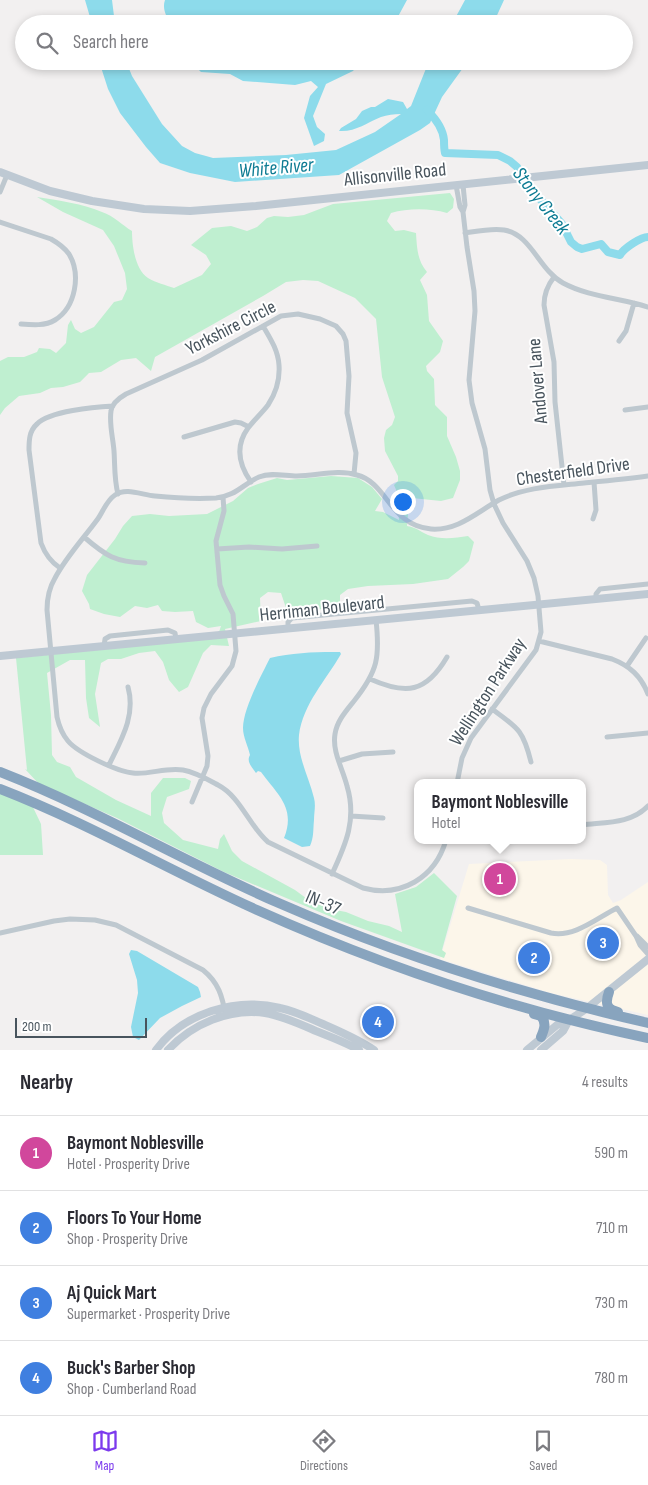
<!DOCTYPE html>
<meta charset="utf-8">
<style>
body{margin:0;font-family:"Sofia Sans Condensed",sans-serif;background:#f2f2f3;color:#2b2b33}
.scale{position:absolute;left:15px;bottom:12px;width:132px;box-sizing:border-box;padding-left:5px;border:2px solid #48545d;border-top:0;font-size:14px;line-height:18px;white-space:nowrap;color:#48545d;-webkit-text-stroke:4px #fff;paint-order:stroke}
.you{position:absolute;left:402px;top:501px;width:18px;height:18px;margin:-12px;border:4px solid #fff;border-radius:50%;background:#1a73e8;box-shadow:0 0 0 8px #1a73e833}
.badge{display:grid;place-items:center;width:32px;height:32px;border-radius:50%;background:#7c3aed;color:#fff;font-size:16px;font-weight:700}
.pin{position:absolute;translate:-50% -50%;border:2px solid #fff;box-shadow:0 1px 5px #0006}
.popup{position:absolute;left:414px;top:779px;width:172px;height:65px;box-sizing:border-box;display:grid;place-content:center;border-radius:10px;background:#fff;filter:drop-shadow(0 1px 4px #0005);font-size:16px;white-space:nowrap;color:#7c7c81}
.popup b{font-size:19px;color:#2b2b33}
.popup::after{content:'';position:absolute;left:50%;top:100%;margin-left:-10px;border:10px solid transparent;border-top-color:#fff}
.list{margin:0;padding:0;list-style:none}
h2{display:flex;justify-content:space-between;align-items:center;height:65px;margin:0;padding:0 20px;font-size:21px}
h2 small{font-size:16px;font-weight:400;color:#7c7c81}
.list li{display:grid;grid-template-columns:32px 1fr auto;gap:15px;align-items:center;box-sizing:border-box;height:75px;padding:0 20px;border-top:1px solid #e1e1e2}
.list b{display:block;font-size:19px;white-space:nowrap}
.list p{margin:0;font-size:16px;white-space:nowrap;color:#7c7c81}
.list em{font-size:16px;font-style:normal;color:#7c7c81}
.icon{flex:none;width:28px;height:28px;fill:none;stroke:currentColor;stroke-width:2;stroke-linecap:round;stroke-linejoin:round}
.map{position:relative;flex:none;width:648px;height:1050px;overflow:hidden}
.search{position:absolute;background:#fff;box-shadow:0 2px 8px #0003;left:15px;right:15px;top:15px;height:55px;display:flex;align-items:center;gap:12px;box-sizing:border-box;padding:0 18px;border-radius:28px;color:#7c7c81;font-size:19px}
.sheet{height:365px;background:#fff}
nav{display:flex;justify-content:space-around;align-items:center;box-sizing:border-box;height:70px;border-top:1px solid #e1e1e2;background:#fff;font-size:14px;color:#7c7c81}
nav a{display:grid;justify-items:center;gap:2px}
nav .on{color:#7c3aed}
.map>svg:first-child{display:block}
.commercial{fill:#fcf6ea}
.green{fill:#bfefd0}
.water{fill:#8ddbeb}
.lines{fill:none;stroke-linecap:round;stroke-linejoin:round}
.river{stroke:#8ddbeb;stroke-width:8}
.street{stroke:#bec8cf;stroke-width:5}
.secondary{stroke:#bec9d3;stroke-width:8}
.highway{stroke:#88a4be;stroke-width:10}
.labels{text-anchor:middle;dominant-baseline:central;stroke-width:4;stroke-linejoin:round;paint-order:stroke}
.street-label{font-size:19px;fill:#48545d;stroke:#fff}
.water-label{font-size:20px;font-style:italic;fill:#0e7c93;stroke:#fff}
</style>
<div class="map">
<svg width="648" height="1050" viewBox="0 0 648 1050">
<rect width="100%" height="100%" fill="#f2f0f0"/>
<path class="commercial" d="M571,859L600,860L607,865L608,895L613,903L621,900L648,882V1015L551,993L440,959L469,864Z"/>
<path class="green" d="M450,193L454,199L453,208L447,213C430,208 408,208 391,213L387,221L395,231L404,230L416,233C417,248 417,260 427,272L420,280L427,295L429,321L443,341L440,352L426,366L427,371L434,379L435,405L447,417V436L456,457L460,471V480L453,498L441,501L412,498L409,502L407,526C418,528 419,531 428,535C441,540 455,538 468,536L474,542L469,561L463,567L448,579L413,584L368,586L348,589L340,595V606L286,615L287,611L281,593L268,592L260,598L261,621L225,629L229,646L211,645L203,653L188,687L179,692L169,680L163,662L155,651L139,653L121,659H108L101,663L95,694L100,727L89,718L86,698L85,660H70L47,673L51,715L52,755L57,762L70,767L76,777L116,800L151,816V793L163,778H185L191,781L189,789L167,797L162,813L164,823L183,840L218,849L220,839L224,834L232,851L242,861L295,890L310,901L330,909L346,912L368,921L389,926L402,932L395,894L416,887L434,873L457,896L442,950L446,953L444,958L341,921L224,872L117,818L39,784L25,769L27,770L16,658L217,638L221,626L208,628L196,622L193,611L175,612L162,611L158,605L147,608L135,606L120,617L104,614L90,609L89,604L82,591L87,575L115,539L123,526L132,516L150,514L169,516L207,514L233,501L248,488L258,484L277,478L287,480L331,476L358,478L372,487L382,499L375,511L383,512L399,520L397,492L394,485L398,481V476L385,451L384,438L386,430L392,425L395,417L382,377L376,319L355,298L318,281L303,280L286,282L263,296L155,357L151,371L136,358L121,360L101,372L89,373L80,382L63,387L51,388L40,393L19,396L5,408L0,415V361L8,357H24L37,352L39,348L50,349L56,353L66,343L68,325L71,320L75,329L81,333L94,327L114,302L122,300L127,289L125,273L114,246L103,230L63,212L37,197C57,200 84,204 102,212C114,216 122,225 132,231C132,245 135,270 148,278C156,283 166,285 174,288L202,275L211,264L206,255L191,245L212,228L231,226L247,231L257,227L267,218L274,216L288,217L304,215L333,204Z
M0,790L30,801L41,824L43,855H0Z"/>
<path class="water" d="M85,0H112L115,24H92Z
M165,0H407L394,24H171C166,17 162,8 165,0Z
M465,0H504L493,24H452Z
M99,61H126L132,76L162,124L182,146L195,153L206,156L213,158L286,155L336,150L375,132L401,114C394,114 387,115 381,117C366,123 356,132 339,131L341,128L356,119L362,111L371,107H375L388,99L403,102L407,109L411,106L429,61H468L442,97L430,123L420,130L339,175L235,182L190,173L160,163L146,147L120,113L108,89Z
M190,61H361L353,71L326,84L313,116L317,127L325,134L324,141L314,146L304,118L310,96L318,87L311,81L295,85L243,81L230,74L201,72Z
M333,652H340L341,654C326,680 303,704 299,735C297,757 309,777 314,798C316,806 314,812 314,820C313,830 314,837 310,846L302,847L284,838C296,808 278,795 261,772L258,771L256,773C252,767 246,762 250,755C248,746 243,737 243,728C243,709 262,674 270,658C291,653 312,652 333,652Z
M131,950L137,951L198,987L200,992L201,997L182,1006L160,1018L139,1040L133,1037L131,1027L138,993L137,980L129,954Z"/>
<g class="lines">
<path class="river" d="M427,110C435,118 443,129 444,140C444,145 444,149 445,153L498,155L510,161L517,167L534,192L562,224L571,242L577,247L582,249L601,244L608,252L620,255C624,248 641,237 648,237"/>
<path class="street" d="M456,185L460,207L463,212
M0,192L7,175
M0,222L51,239C58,243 64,247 69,254C81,274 76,307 55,320C45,326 33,325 21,324
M465,233C478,231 492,228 504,230C531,234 539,270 563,283C589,297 620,298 648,307
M554,277C547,286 544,294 544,305L554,362L555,402L564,485
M619,341L626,331L634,303
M625,410L648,407
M184,437L235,422L241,423L249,427
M251,482C239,465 235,446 248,428C254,420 262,413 268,405C276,393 280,379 279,365C278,350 270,338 263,326
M118,494C114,479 115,465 114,451C113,438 109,424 111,411C112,403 119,398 126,394L202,360L281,316L298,314L320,319L336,326L343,334L346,341L349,376L347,413L356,453L354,474
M593,519L596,510L594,482
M84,537C106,556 115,562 145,563
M217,549L249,547L282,549L317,546
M60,568C51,562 45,554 41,543L29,450C29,441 29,431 37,424C49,411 95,407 113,406
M596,598V594L600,589L648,584
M288,628V622L292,618L472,601L477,603L479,610
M539,641L612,659C630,666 641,676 648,694
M104,646L105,639L110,636L168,630L175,633L176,639
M627,666L646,638
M370,679C406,695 426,693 447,657
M492,709C518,728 523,730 531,762
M607,737L648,733
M339,761L362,754L393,752
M109,765C121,740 136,716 128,687
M457,783L462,758L471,738L536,650L541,632L538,596L534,578L527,561L503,523L494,504L490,490L485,449L472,403L469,380L475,311L474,291L467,247L463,212L465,205L463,185
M192,802L207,766L208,756L202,718L204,708L211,694L232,666L236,651L233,614L224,596L220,585L216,541L224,511L223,497
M351,816L383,818
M582,825C605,822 631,824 648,806
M446,840C435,878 401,898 363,888L268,842C249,826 241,797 218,785C207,779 195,772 183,770C166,767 149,775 133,773C118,772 78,753 68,741C62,734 59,726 57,717L47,610C47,599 49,588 55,578C66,557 83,539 97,520C103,512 106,501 115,495C126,487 142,495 155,496C175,498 196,499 216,498C236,496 243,484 259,477C271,472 285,476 297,476C316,476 338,469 357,475C388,483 389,525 431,529C458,531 477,512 499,500C525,487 556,486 584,483C605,481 627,479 648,476
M332,874C346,844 357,819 347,786C343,769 332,752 335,734C337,721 346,711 354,701C378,671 380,657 376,620
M468,908L551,933C574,938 597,918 617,908L636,936L640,945L648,954
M0,933L54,921L70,919L95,920L116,925L203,970C219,983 222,996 226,1016
M637,936L648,947"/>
<path class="secondary" d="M0,172L50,191L92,201L144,209L190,211L256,206L648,165
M0,656L648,594
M156,1050C183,1013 236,997 280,1008C295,1011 309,1018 323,1024C341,1032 358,1039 374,1050
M168,1050C192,1024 229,1008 265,1013C283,1016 300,1024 316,1031C331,1037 345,1042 359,1050
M527,1050L557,1025L569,1020L586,1009L648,959
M541,1050L563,1031L569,1020"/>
<path class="highway" d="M0,772C97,810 186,863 281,904C400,956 522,994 648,1023
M0,789C88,823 170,871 257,910C382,966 514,1010 648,1038
M609,992C605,1003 606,1009 618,1012
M534,1014L541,1016C547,1023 544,1030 541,1037"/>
</g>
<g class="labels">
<g class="street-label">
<text transform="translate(395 175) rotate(-6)">Allisonville Road</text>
<text transform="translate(231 328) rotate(-27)">Yorkshire Circle</text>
<text transform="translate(538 381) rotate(-95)">Andover Lane</text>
<text transform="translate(573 472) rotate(-8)">Chesterfield Drive</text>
<text transform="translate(322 609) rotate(-6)">Herriman Boulevard</text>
<text transform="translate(488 692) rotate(-57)">Wellington Parkway</text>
<text transform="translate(323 903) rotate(23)">IN-37</text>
</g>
<g class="water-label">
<text transform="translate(276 168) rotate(-5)">White River</text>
<text transform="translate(541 201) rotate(52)">Stony Creek</text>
</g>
</g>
</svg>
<div class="scale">200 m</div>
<div class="you"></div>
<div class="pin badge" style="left:500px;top:879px;background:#d1479c">1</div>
<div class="popup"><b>Baymont Noblesville</b>Hotel</div>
<div class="pin badge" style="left:534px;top:958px;background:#3f7fe0">2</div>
<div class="pin badge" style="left:603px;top:943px;background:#3f7fe0">3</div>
<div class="pin badge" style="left:378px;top:1022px;background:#3f7fe0">4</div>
<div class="search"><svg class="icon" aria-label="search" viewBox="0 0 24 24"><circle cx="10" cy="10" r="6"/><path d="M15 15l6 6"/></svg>Search here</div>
</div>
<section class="sheet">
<h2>Nearby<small>4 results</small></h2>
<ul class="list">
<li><span class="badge" style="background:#d1479c">1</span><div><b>Baymont Noblesville</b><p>Hotel · Prosperity Drive</p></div><em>590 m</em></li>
<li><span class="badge" style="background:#3f7fe0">2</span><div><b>Floors To Your Home</b><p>Shop · Prosperity Drive</p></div><em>710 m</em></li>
<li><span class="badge" style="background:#3f7fe0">3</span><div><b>Aj Quick Mart</b><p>Supermarket · Prosperity Drive</p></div><em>730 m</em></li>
<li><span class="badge" style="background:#3f7fe0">4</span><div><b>Buck's Barber Shop</b><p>Shop · Cumberland Road</p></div><em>780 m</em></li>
</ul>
</section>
<nav>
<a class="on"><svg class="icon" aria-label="map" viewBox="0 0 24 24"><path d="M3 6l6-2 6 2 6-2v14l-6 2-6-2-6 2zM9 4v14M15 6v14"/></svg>Map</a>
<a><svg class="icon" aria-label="directions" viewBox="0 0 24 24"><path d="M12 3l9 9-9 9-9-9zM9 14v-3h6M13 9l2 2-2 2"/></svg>Directions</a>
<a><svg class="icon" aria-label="saved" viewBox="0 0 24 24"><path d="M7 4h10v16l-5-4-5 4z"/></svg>Saved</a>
</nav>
